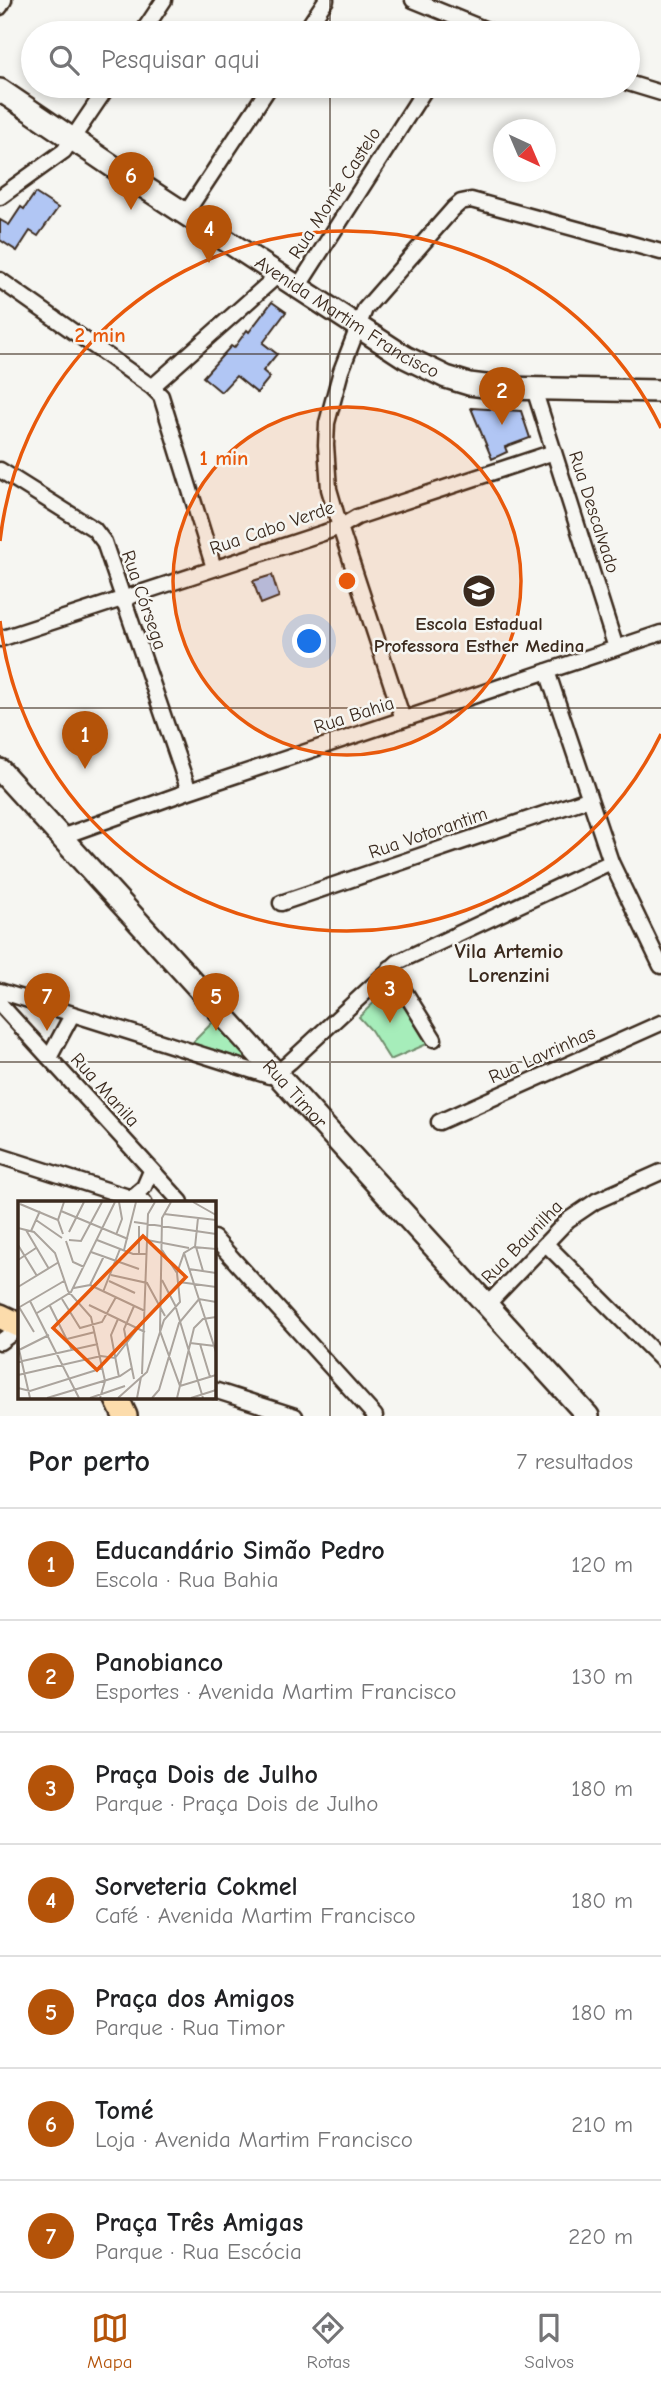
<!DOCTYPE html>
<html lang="pt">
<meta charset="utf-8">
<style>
body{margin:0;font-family:"Comic Neue",sans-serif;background:#f2f2f2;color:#202124}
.compass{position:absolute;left:493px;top:119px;width:63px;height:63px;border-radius:50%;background:#fff;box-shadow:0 4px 10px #0003;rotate:136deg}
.you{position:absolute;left:310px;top:642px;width:24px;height:24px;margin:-18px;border:5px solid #fff;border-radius:50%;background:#1a73e8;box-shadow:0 0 0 10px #1a73e833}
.badge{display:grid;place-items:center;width:46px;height:46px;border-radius:50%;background:#b45309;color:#fff;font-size:23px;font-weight:700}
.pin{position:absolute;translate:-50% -58px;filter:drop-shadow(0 2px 4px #0008)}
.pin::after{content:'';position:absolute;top:37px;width:24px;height:21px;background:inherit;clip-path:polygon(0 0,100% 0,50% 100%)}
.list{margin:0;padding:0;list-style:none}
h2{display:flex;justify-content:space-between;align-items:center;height:91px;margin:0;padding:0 28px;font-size:30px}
h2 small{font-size:23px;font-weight:400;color:#757577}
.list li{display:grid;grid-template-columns:46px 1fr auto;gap:21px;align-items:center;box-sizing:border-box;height:112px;padding:0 28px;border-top:2px solid #e0e0e0}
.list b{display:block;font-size:26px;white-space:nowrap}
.list p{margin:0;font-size:23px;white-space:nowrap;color:#757577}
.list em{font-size:23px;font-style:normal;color:#757577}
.icon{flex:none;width:38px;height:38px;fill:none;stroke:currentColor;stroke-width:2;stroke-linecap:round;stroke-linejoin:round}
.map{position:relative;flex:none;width:661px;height:1416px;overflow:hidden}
.search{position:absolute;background:#fff;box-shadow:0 4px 10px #0003;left:21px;right:21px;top:21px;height:77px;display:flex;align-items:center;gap:18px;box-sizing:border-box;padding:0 24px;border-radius:38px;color:#757577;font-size:26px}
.sheet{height:875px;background:#fff}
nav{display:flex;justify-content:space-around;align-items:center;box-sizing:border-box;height:98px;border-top:2px solid #e0e0e0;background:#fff;font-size:19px;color:#757577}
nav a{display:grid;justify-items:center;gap:4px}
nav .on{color:#b45309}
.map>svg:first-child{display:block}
.green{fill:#a6edba;stroke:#708c6c;stroke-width:2}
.building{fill:#b1c6f4;stroke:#3b2a1e;stroke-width:2}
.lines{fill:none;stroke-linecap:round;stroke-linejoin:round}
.street-casing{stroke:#3b2a1e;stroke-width:19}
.secondary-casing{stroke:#3b2a1e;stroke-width:26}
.primary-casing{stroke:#3b2a1e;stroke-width:28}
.street{stroke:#f6f6f2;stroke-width:14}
.secondary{stroke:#f6f6f2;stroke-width:21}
.primary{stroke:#fcdcac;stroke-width:23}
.grid{fill:none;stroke:#3b2a1e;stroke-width:2;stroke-opacity:0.55}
.ring{fill:none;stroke:#e8590c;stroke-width:3.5}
.labels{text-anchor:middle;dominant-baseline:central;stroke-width:5;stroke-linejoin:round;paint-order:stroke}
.street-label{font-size:19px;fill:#3b2a1e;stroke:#f6f6f2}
.poi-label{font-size:19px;font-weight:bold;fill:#3b2a1e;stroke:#f6f6f2}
.neighbourhood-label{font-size:21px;font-weight:bold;fill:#3b2a1e;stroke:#f6f6f2}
.inset-road{fill:none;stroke:#aba49d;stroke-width:2}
.view{fill:#e8590c;fill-opacity:0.15;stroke:#e8590c;stroke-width:3.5}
.inset-edge{fill:none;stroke:#3b2a1e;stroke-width:3.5}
.centre{fill:#e8590c;stroke:#f6f6f2;stroke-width:3.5}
.ring-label{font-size:21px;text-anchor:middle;font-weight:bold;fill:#e8590c;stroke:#f6f6f2;stroke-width:5;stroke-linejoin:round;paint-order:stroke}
</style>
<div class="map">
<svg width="661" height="1416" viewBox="0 0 661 1416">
<rect width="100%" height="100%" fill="#f6f6f2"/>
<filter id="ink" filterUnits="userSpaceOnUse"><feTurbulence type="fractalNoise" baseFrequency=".0143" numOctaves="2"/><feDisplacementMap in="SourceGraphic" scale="14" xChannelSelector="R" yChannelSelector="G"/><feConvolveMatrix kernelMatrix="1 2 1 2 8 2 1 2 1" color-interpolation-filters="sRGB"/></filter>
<g filter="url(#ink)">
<path class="green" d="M389,988L395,992L427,1044L390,1060L371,1030L359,1017Z
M216,1019L250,1059L248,1061L192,1043Z"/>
<path class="building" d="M35,193L58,208L38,236L30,231L17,251L0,240V220L9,225L21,207L24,209Z
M272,302L286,312L263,343L277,354L263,371L270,377L257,393L236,376L221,392L203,377L231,346L234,348L247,330L249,332Z
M471,408L521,411L530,438L505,447L507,452L492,459Z
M272,575L279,597L261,604L253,581Z"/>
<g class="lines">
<defs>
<path id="street" d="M413,0L494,33
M0,7L4,0
M142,33L164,0
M304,33L326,0
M628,83L661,93
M0,197L64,151L108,86
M186,213L270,86
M0,280L152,387L161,396L214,568
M298,287L427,86
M152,387L279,274
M534,389L616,648
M0,470L94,529L104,542L189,791
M0,639L323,533L340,527L357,517L554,452
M547,671L611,862L661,966
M403,719L340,527L329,489L326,445L327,423L341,371L365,309L453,209L461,202L471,200L661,252
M61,837L189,791L661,633
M281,903L588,799
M390,968L434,1039
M0,991L269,1076L277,1073L290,1062L398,962L611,862
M0,1004L181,1202
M49,1058L72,1015
M439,1122L661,1023
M0,1156L144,1202
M131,1198L144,1187L151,1171
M214,1238L375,1416
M546,1244L661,1359
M487,1305L568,1220L596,1201L661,1172
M0,1342L19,1328
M214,1390L295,1416"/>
<g id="secondary">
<path id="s1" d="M0,90L124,174L405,357L446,377L469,384L501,388L661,391"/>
<path id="s2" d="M0,770L588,1416"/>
</g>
<path id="primary" d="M0,1316L19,1325
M116,1397L125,1416"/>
</defs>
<use href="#street" class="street-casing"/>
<use href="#secondary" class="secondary-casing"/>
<use href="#primary" class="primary-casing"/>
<use href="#street" class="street"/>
<use href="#secondary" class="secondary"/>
<use href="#primary" class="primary"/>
</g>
</g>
<path class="grid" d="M330,0V33M330,86V1416M0,354H661M0,708H661M0,1062H661"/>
<circle cx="347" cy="581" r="174" fill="#e8590c" fill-opacity=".12"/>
<g class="ring">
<circle cx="347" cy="581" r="174"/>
<path d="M661 734A349 349 0 0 1 0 621M0 541A349 349 0 0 1 661 428"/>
</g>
<defs>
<symbol id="school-disc" viewBox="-11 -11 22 22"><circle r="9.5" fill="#3b2a1e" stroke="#f6f6f2"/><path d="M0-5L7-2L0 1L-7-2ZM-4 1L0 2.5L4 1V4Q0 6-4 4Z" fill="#fff"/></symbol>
</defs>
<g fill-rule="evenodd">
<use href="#school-disc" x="460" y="572" width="38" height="38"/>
</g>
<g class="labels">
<g class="street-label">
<text transform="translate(335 193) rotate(-57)">Rua Monte Castelo</text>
<text stroke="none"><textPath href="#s1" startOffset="415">Avenida Martim Francisco</textPath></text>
<text transform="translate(594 512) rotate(72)">Rua Descalvado</text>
<text transform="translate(272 528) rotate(-19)">Rua Cabo Verde</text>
<text transform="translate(144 600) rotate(71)">Rua Córsega</text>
<text transform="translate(354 715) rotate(-18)">Rua Bahia</text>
<text transform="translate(428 833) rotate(-19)">Rua Votorantim</text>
<text transform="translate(542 1055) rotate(-24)">Rua Lavrinhas</text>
<text transform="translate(105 1090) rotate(48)">Rua Manila</text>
<text stroke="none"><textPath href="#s2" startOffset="438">Rua Timor</textPath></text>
<text transform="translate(522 1242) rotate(-46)">Rua Baunilha</text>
</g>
<g class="poi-label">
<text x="479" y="624">Escola Estadual<tspan x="479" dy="22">Professora Esther Medina</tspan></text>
</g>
<g class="neighbourhood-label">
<text x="509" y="951">Vila Artemio<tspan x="509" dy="24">Lorenzini</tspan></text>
</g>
</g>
<g transform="translate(18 1201)">
<rect width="198" height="198" fill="#f6f6f2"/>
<path class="inset-road" d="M153,1L144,17L142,130L162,185L198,174M175,1L198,14M2,3L40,19M43,10L110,38M146,13L198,19M18,19L44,37M116,21L198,33M121,25V53M0,27L16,31L37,52L50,90L73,116L87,180L82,197M8,29L31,68M13,30L22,10M51,31L66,1M45,33L40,19L46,1M98,34L104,18L101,1M51,39L63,40L84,1M79,39L115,53H129M129,39L171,47M48,40L55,61L66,66M0,44L19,75M177,46L180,17M178,46L185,70M106,49L118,1M144,49L159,72M73,51L121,68M166,52L198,151M0,59L18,47M171,68L198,72M93,74L129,82L147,115M144,79L158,106M91,80L117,92M161,81L198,86M72,84L127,110M0,86L41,61M56,87L72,84L86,55M85,91L102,48M44,98L62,127L84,121L98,96M12,100L61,197M71,104L127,131M32,105L54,149M1,106L16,131M0,107L46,80M158,107L185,197M19,112L53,91L97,1M100,118L93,134L101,176M49,138L77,131M172,142L197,145M182,143L192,176M0,144L12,197M1,149L31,134M0,161L80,143M124,173L130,13L137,1M0,174L83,155L97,157L120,127M116,178L106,128L116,105M0,187L12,190L85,167M29,197L102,175L114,167M72,197L107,185M100,197L129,171L146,119L162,101L159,72L166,52L176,46L198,48M119,197L123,176M134,197L141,189L161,122L181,98L198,101M159,197L176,127L185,118L198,116M173,197L198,189"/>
<path class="view" d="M125,35L168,76L79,169L35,127Z"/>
<rect width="198" height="198" class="inset-edge"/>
</g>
<circle cx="347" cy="581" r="10" class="centre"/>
<g class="ring-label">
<text x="100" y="342">2 min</text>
<text x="224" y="465">1 min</text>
</g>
</svg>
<svg class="compass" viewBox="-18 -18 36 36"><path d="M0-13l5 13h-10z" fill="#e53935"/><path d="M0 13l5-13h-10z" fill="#757577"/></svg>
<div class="you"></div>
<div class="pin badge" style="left:85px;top:769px">1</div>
<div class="pin badge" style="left:502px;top:425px">2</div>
<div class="pin badge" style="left:390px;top:1023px">3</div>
<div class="pin badge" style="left:209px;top:263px">4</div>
<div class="pin badge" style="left:216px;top:1031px">5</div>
<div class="pin badge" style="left:131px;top:210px">6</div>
<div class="pin badge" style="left:47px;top:1031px">7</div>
<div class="search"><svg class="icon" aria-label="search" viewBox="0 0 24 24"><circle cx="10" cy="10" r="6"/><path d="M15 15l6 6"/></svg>Pesquisar aqui</div>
</div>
<section class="sheet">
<h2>Por perto<small>7 resultados</small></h2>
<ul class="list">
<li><span class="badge">1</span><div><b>Educandário Simão Pedro</b><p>Escola · Rua Bahia</p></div><em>120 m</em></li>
<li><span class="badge">2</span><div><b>Panobianco</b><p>Esportes · Avenida Martim Francisco</p></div><em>130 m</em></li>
<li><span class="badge">3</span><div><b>Praça Dois de Julho</b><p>Parque · Praça Dois de Julho</p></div><em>180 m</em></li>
<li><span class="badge">4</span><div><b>Sorveteria Cokmel</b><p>Café · Avenida Martim Francisco</p></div><em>180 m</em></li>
<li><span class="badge">5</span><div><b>Praça dos Amigos</b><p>Parque · Rua Timor</p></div><em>180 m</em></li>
<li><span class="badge">6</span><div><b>Tomé</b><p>Loja · Avenida Martim Francisco</p></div><em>210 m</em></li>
<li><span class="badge">7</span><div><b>Praça Três Amigas</b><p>Parque · Rua Escócia</p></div><em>220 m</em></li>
</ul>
</section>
<nav>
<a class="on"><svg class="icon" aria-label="map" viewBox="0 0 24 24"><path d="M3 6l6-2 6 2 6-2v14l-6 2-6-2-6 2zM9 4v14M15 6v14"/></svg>Mapa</a>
<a><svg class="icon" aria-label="directions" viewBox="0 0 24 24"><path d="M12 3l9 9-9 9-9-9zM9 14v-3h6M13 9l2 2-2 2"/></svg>Rotas</a>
<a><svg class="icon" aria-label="saved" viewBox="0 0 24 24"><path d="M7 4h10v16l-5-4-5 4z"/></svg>Salvos</a>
</nav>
